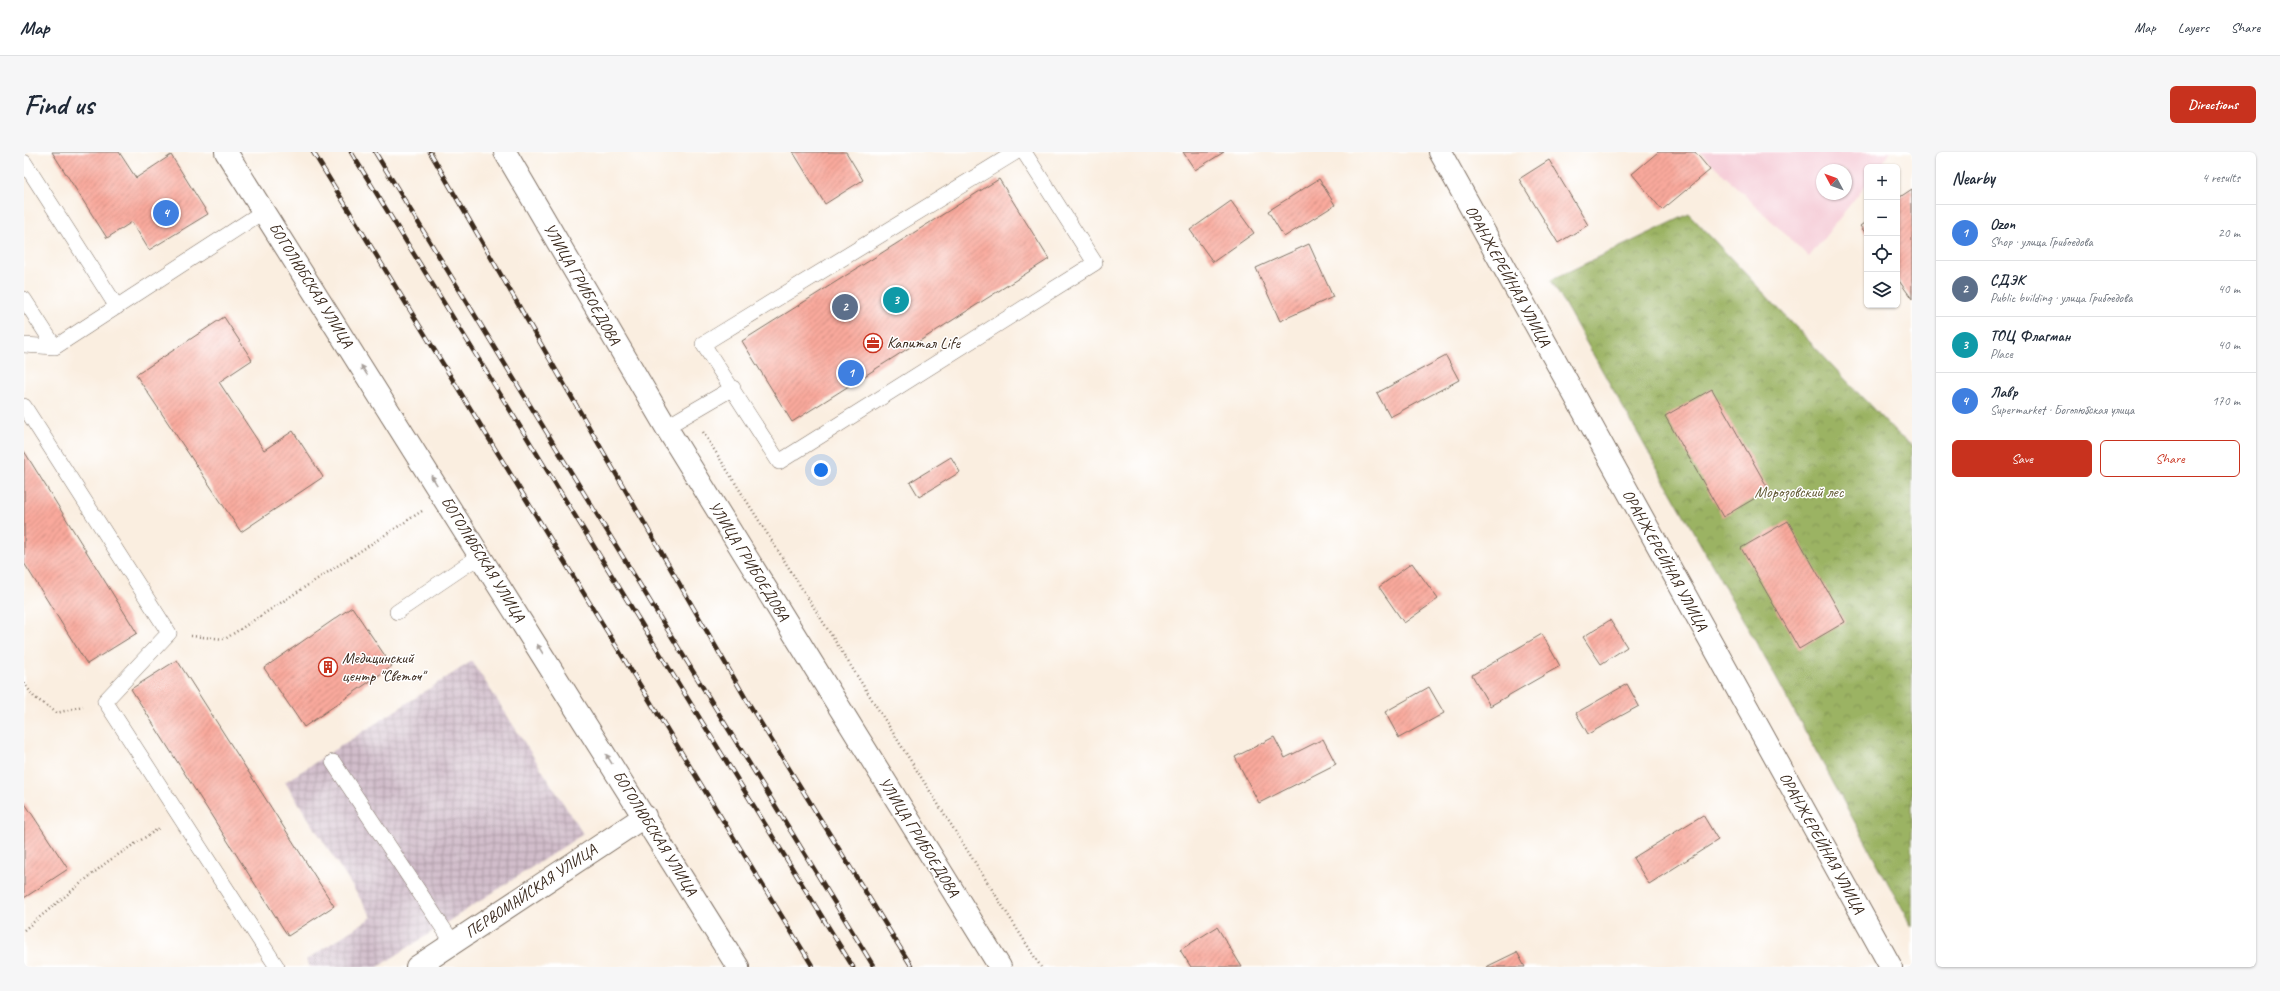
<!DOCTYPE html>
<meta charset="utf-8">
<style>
body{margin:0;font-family:Caveat,sans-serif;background:#f6f6f7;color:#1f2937}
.controls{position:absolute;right:12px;top:12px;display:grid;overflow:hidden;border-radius:6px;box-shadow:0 1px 3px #0004}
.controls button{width:36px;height:36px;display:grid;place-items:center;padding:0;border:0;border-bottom:1px solid #e0e1e3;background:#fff;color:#1f2937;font:20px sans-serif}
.compass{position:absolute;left:1792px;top:12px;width:36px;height:36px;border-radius:50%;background:#fff;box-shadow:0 1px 3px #0004;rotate:311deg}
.you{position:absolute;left:797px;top:318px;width:14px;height:14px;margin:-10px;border:3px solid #fff;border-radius:50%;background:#1a73e8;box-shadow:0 0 0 6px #1a73e833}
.badge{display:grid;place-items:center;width:26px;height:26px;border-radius:50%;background:#c8321e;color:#fff;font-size:13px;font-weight:700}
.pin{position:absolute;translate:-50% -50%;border:2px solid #fff;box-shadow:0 1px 4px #0006}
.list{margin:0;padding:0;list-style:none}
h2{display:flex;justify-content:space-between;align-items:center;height:52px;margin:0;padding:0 16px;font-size:17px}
h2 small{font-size:13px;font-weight:400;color:#747a83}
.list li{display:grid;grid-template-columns:26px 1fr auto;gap:12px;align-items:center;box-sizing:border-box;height:56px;padding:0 16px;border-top:1px solid #e0e1e3}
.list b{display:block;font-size:15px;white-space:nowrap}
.list p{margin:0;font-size:13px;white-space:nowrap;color:#747a83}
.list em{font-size:13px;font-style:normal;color:#747a83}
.actions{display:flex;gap:8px;padding:12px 16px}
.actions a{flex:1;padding:9px 0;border:1px solid #c8321e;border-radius:6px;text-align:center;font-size:14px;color:#c8321e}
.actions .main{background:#c8321e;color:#fff}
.icon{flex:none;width:22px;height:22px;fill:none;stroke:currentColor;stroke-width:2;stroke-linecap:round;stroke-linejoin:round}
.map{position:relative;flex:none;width:1888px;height:815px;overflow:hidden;border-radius:6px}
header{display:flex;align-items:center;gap:24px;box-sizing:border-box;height:56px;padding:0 20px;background:#fff;border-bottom:1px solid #e0e1e3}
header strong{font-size:19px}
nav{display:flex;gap:22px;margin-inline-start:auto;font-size:14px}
.intro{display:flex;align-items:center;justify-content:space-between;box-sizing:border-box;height:96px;padding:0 24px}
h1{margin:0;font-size:28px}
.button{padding:10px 18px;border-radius:6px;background:#c8321e;color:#fff;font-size:14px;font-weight:700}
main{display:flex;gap:24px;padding:0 24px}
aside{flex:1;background:#fff;border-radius:6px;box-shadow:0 1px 3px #0004}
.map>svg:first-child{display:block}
.built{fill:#f6cfd9;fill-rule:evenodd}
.industrial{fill:url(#industrial-grid)}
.forest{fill:url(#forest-crowns);stroke:#6b6e41}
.building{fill:url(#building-hatch)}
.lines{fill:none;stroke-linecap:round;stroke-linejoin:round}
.service-casing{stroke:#7e6f62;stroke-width:16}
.minor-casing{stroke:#7e6f62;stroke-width:24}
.tertiary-casing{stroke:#7e6f62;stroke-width:24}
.path{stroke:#7e6f62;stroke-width:2.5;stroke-dasharray:1 3;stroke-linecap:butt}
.service{stroke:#fff;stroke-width:15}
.minor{stroke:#fff;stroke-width:22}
.tertiary{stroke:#fff;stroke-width:22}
.rail-casing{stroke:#3b2a1e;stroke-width:4.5}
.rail{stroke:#fff;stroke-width:3;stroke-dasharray:9;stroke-linecap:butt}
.oneway{fill:#a79f9a}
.labels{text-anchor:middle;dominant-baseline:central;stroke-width:3;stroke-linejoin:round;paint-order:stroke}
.street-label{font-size:16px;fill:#3b2a1e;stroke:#fff}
.poi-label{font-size:16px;fill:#3b2a1e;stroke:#fff;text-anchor:start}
.park-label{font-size:16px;fill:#645c37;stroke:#fff}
</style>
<header>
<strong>Map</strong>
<nav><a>Map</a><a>Layers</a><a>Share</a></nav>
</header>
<div class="intro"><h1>Find us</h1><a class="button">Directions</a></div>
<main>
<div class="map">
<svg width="1888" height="815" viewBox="0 0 1888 815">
<defs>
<pattern id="industrial-grid" width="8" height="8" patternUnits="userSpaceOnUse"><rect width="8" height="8" fill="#d1bdcb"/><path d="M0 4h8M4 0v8" fill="none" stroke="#ab9aa4"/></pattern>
<pattern id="forest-crowns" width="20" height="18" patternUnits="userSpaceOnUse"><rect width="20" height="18" fill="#9bb364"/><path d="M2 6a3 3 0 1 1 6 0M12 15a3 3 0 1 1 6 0" fill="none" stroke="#809252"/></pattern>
<pattern id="building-hatch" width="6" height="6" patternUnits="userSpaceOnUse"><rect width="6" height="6" fill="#f9a99c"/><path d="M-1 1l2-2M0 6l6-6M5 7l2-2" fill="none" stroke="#cb8a7f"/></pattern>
</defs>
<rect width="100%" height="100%" fill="#fff"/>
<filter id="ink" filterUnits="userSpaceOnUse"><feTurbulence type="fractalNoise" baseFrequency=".025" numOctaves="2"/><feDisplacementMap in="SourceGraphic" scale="8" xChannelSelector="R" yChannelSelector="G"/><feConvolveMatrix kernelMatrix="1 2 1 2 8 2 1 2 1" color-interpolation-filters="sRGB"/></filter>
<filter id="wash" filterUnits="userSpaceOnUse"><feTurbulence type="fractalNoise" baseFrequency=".012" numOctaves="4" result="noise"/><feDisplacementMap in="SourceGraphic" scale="16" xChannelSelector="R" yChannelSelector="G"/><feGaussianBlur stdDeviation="0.9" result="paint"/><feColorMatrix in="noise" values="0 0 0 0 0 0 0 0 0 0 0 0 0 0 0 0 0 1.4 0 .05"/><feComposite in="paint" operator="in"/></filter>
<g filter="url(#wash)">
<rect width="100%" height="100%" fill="#faeee0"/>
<path class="built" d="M1676,0H1867L1855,15H1843V31L1785,105ZM1798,18H1822V42H1798Z"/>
<path class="industrial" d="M448,509L559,682L354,815H286L282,808L348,765L261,630Z"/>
<path class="forest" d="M1665,62L1872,281L1888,294V775L1750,522L1527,128Z"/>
<g id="blocks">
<path class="building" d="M28,0H95L112,26L147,3L184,62L125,98L108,70L83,86Z
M769,0H822L839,28L801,52Z
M1159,0H1200L1171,18Z
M1634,0H1671L1686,18L1638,58L1608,22Z
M1525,8L1564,73L1534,91L1495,27Z
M975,27L1025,107L768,270L718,189Z
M1295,27L1311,53L1260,85L1244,59Z
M1888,37V147L1873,126V47Z
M1207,49L1230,81L1189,110L1166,78Z
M1843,69V83L1836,74Z
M1285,92L1309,145L1256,169L1232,116Z
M200,165L228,208L195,230L240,298L269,279L299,325L217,380L112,223Z
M1422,204L1435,228L1366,265L1353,241Z
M1688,237L1745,338L1699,365L1641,264Z
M0,299L113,481L63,512L0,411Z
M927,305L936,320L895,345L886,330Z
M1764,369L1821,470L1775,497L1717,396Z
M1388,411L1414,447L1380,471L1355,435Z
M328,455L368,514L280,575L240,516Z
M1586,468L1603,495L1577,512L1559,485Z
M1518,482L1536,514L1466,554L1448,523Z
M153,508L310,754L264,784L107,537Z
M1603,532L1615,554L1564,582L1552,561Z
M1405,535L1420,561L1375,586L1361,560Z
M1250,585L1261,606L1299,587L1312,612L1235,651L1211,605Z
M0,650L44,717L0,746Z
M1679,663L1694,688L1625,732L1609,706Z
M1193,775L1218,815H1167L1156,798Z
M1493,800L1501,815H1462Z"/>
</g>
</g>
<g filter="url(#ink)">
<use href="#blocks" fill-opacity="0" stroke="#7e6f62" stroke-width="1"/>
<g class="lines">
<defs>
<path id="service" d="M992,0L679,192L755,310L1071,111L1000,0
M0,10L93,155
M0,147L31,195
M0,193L31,195L240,59
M0,254L145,481L81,549L253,815
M642,275L709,236
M373,460L457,403
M309,610L429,791"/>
<path id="minor" d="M1416,0L1867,815"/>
<path id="tertiary" d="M202,0L714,815
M481,0L642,275L976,815
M393,815L621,664"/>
</defs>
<use href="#service" class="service-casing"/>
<use href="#minor" class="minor-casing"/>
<use href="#tertiary" class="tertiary-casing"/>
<path class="path" d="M679,280L1017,815
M167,484L201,487L398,359
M0,531L10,545L33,561L59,554
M0,778L83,710L137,675"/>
<use href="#service" class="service"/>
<use href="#minor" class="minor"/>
<use href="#tertiary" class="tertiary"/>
<defs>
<path id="rail" d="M289,0L789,815
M327,0L829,815
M351,0L850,815
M406,0L722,547L888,815"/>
</defs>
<use href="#rail" class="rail-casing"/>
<use href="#rail" class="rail"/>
</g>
<defs><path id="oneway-solid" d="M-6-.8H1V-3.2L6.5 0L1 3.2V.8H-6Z"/></defs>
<g class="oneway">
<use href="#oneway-solid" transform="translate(340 218) rotate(-122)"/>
<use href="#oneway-solid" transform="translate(410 328) rotate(-122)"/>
<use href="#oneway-solid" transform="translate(516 497) rotate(-122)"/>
<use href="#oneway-solid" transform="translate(585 607) rotate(-122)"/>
</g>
</g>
<defs>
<symbol id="office-ring" viewBox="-11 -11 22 22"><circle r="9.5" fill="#fff" stroke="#c8321e" stroke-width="1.5"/><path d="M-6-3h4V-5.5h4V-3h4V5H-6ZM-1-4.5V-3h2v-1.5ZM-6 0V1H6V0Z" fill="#c8321e"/></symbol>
<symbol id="building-ring" viewBox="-11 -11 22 22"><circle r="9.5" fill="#fff" stroke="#c8321e" stroke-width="1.5"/><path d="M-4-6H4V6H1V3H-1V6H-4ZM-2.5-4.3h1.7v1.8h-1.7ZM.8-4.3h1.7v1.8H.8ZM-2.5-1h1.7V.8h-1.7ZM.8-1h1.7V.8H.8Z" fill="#c8321e"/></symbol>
</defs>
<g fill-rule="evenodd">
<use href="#office-ring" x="838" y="180" width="22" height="22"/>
<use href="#building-ring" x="293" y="504" width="22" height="22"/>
</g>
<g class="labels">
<g class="street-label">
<text transform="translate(1484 124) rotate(61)">ОРАНЖЕРЕЙНАЯ УЛИЦА</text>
<text transform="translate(558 132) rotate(60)">УЛИЦА ГРИБОЕДОВА</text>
<text transform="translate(287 133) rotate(58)">БОГОЛЮБСКАЯ УЛИЦА</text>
<text transform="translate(459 407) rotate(58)">БОГОЛЮБСКАЯ УЛИЦА</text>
<text transform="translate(1641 408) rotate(61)">ОРАНЖЕРЕЙНАЯ УЛИЦА</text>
<text transform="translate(725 409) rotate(58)">УЛИЦА ГРИБОЕДОВА</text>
<text transform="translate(631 681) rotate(58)">БОГОЛЮБСКАЯ УЛИЦА</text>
<text transform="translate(895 685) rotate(58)">УЛИЦА ГРИБОЕДОВА</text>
<text transform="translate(1798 691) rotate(61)">ОРАНЖЕРЕЙНАЯ УЛИЦА</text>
<text transform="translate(507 739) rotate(-34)">ПЕРВОМАЙСКАЯ УЛИЦА</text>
</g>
<g class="poi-label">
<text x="863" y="191">Капитал Life</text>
<text x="318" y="506">Медицинский<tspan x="318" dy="18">центр "Светоч"</tspan></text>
</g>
<g class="park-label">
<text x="1775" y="340">Морозовский лес</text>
</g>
</g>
</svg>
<div class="controls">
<button>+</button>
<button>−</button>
<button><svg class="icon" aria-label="locate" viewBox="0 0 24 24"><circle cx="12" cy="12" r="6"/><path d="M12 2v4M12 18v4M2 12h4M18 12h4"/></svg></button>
<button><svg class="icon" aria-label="layers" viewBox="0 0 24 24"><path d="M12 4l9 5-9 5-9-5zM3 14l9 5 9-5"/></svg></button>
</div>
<svg class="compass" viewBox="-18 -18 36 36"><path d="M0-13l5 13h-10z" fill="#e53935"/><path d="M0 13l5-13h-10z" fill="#747a83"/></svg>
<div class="you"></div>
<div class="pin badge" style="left:827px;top:221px;background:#3f7fe0">1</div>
<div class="pin badge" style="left:821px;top:155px;background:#5c6f8a">2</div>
<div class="pin badge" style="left:872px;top:148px;background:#0f9aa8">3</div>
<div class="pin badge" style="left:142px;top:61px;background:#3f7fe0">4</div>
</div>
<aside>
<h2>Nearby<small>4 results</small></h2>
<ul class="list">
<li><span class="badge" style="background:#3f7fe0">1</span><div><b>Ozon</b><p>Shop · улица Грибоедова</p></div><em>20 m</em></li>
<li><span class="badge" style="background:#5c6f8a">2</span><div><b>СДЭК</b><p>Public building · улица Грибоедова</p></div><em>40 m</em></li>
<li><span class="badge" style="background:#0f9aa8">3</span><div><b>ТОЦ Флагман</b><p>Place</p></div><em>40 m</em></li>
<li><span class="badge" style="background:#3f7fe0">4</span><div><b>Лавр</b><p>Supermarket · Боголюбская улица</p></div><em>170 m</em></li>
</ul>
<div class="actions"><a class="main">Save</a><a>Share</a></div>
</aside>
</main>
